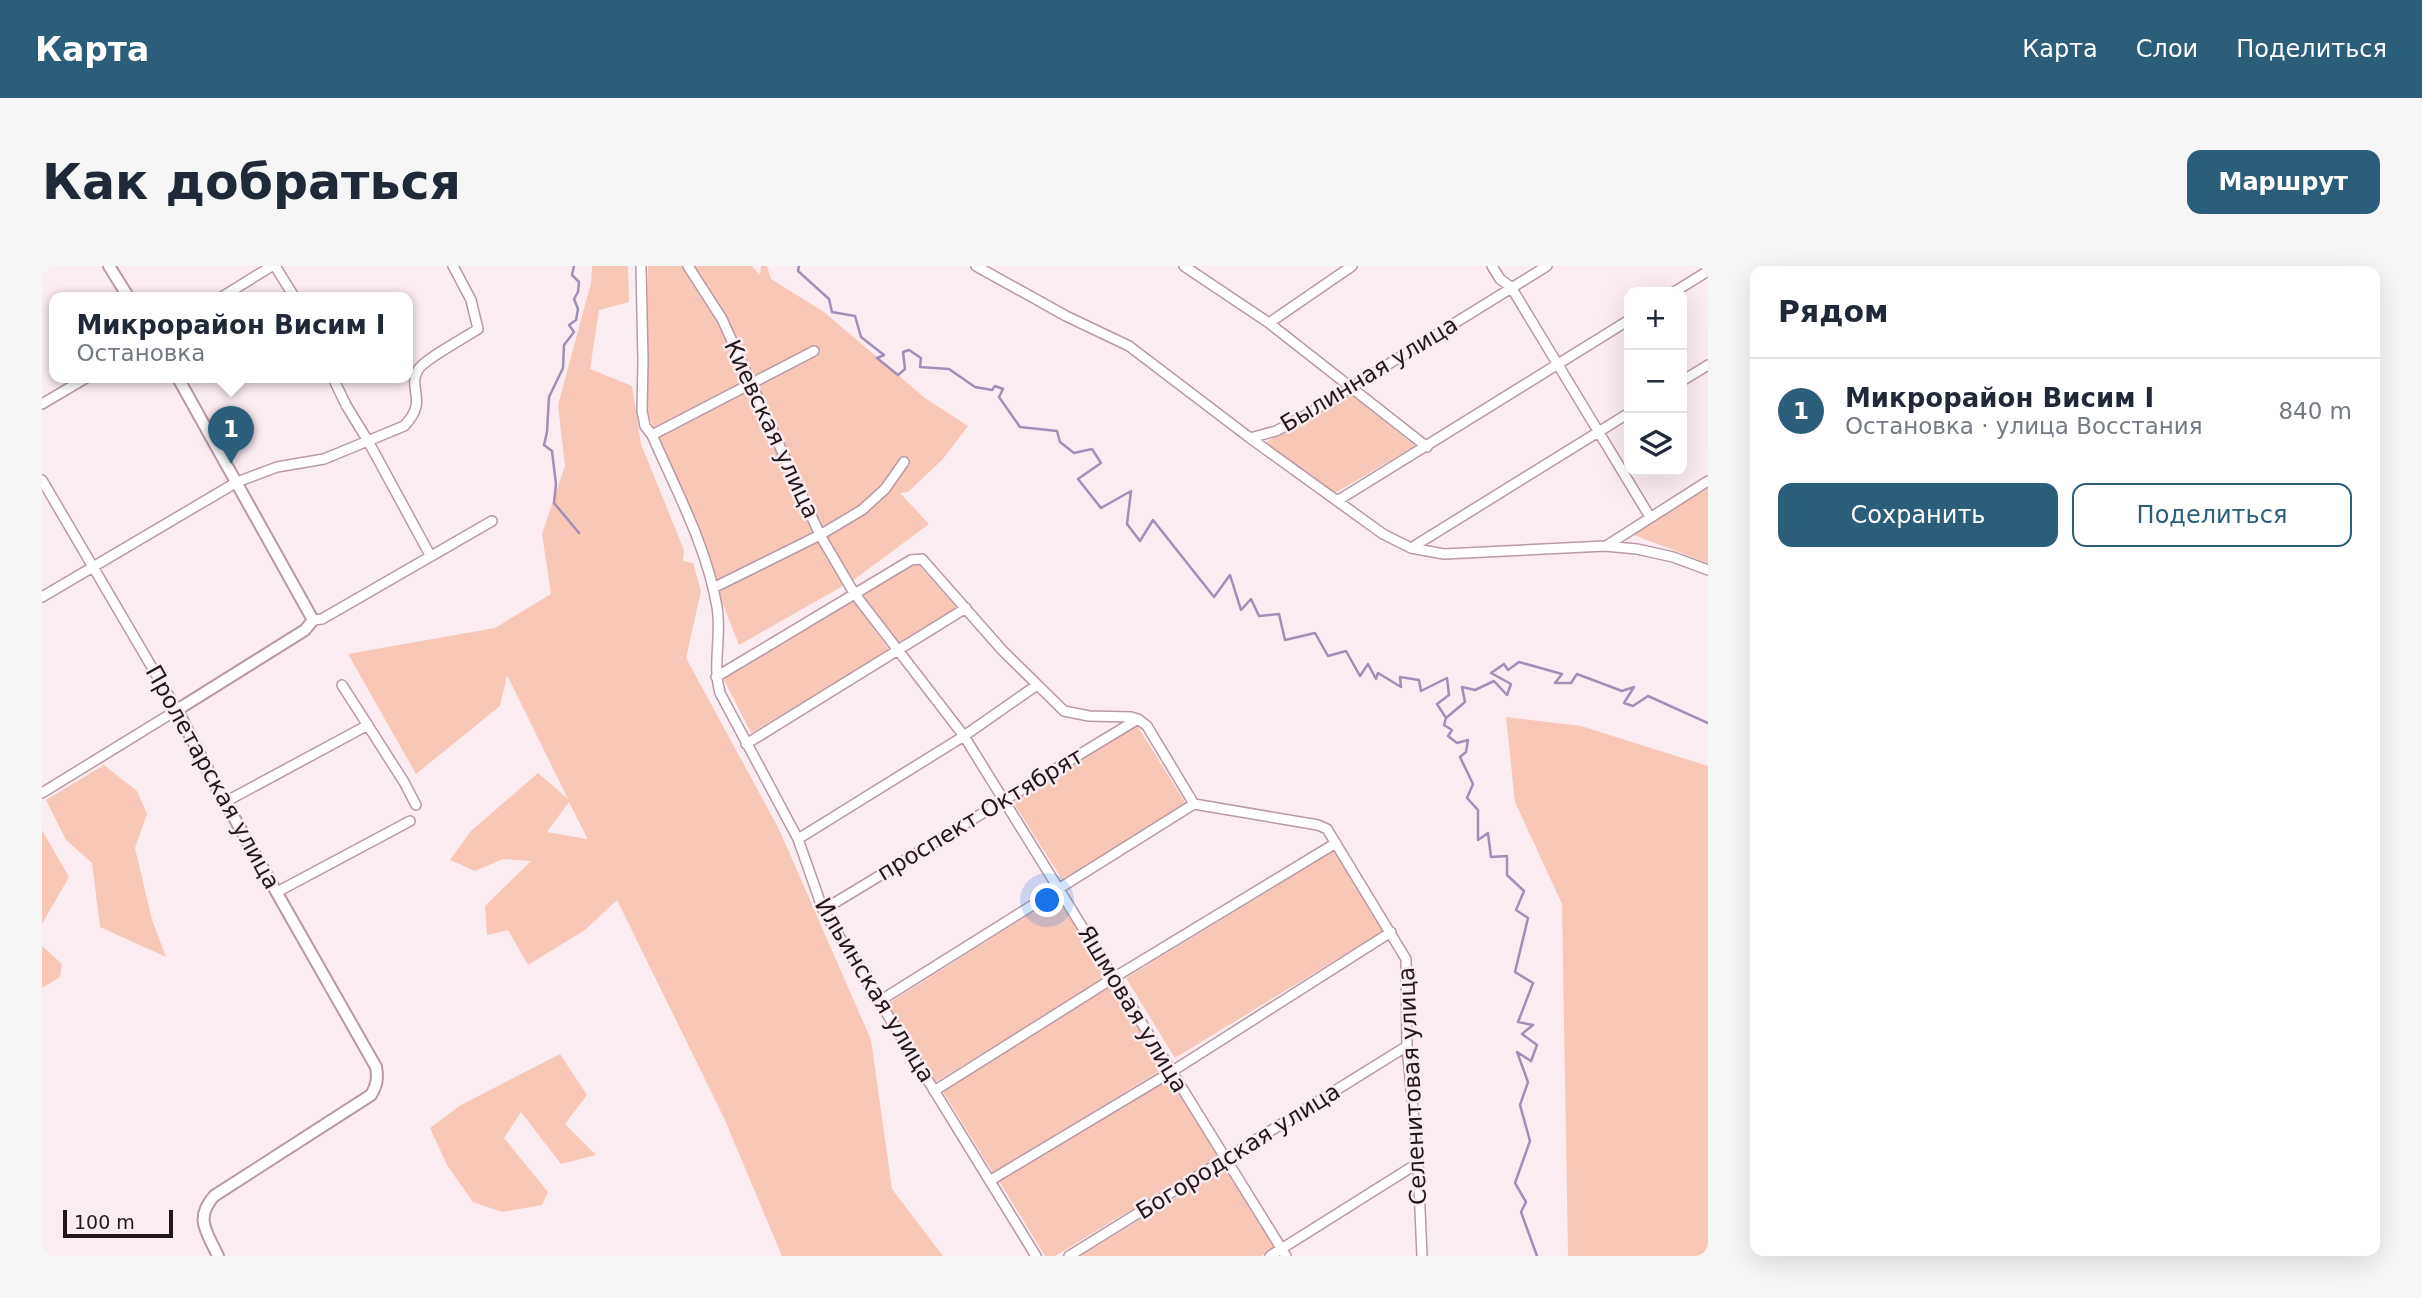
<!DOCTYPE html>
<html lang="ru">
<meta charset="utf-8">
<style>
body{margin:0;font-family:"DejaVu Sans",sans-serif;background:#f6f6f7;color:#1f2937}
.controls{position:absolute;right:21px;top:21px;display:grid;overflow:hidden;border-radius:14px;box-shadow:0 7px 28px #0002}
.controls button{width:63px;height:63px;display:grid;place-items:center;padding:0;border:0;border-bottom:2px solid #e0e1e3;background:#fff;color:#1f2937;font:35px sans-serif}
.scale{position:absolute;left:21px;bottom:18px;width:110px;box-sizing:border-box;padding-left:7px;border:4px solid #23171c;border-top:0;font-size:19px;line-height:24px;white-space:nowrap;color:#23171c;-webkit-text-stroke:5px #fbecf2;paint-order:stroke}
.you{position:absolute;left:1006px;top:635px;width:24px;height:24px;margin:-18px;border:5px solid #fff;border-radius:50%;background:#1a73e8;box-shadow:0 0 0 10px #1a73e833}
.badge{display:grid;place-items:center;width:46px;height:46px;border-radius:50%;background:#2b5e7b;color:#fff;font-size:23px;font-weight:700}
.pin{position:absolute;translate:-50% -58px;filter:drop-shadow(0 2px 4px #0008)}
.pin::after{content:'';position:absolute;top:37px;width:24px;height:21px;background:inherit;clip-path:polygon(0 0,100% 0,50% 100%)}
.popup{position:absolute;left:7px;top:26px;width:364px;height:91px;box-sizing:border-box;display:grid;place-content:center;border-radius:14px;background:#fff;filter:drop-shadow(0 2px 5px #0005);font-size:23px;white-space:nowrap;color:#747a83}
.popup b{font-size:26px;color:#1f2937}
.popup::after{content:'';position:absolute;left:50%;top:100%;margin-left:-14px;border:14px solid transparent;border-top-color:#fff}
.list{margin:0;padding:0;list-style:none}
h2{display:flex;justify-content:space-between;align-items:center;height:91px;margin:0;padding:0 28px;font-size:30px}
h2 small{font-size:23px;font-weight:400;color:#747a83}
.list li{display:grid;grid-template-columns:46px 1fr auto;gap:21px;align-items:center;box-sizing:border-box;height:105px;padding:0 28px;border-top:2px solid #e0e1e3}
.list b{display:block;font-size:26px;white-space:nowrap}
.list p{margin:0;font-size:23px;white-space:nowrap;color:#747a83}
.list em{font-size:23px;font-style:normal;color:#747a83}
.actions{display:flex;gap:14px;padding:21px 28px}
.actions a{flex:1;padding:16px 0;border:2px solid #2b5e7b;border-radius:14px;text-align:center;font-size:24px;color:#2b5e7b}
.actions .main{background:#2b5e7b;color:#fff}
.icon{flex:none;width:38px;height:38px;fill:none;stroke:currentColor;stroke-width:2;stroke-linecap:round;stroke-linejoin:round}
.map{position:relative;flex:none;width:1666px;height:990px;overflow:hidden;border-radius:14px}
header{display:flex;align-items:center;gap:42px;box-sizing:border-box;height:98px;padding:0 35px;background:#2b5e7b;color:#fff}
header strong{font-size:33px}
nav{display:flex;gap:38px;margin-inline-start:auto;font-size:24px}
.intro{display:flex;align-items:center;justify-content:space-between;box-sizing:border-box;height:168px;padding:0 42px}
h1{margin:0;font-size:49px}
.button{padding:18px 32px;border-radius:14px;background:#2b5e7b;color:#fff;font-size:24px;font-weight:700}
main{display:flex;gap:42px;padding:0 42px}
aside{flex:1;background:#fff;border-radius:14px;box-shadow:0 7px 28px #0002}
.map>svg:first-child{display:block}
.green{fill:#f8c7b7;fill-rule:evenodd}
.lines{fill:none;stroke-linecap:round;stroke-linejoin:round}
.stream{stroke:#a28eb7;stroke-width:2.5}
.minor-casing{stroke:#b999a6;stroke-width:12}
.tertiary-casing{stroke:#b999a6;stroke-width:14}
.minor{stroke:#fff;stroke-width:9}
.tertiary{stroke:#fff;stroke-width:10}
.labels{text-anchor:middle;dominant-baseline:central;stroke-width:5;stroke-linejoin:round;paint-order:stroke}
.street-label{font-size:23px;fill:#23171c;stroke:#fbecf2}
</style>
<header>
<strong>Карта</strong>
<nav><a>Карта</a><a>Слои</a><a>Поделиться</a></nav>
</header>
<div class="intro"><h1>Как добраться</h1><a class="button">Маршрут</a></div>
<main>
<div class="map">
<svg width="1666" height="990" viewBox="0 0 1666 990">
<rect width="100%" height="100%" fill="#fbecf2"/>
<path class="green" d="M550,0H586L587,36L557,44L548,103L590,120L599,178L642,284L641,295L651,297L659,325L644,392L737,563L829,774L850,923L901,990H740L682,852L575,634L543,664L486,699L466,664L445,669L443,640L489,595L461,593L433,605L408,594L429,565L496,507L526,533L465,409L458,440L374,508L306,388L453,362L509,328L500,268L523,200L516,139L549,17ZM527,536L545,572V573L505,566Z
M606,0H710L718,9L719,0H725L729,13L782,46L883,132L926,160L901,193L866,226L858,227L887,258L813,313L697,379L605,145Z
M1307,127L1373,180L1293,227L1223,177Z
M1666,222V297L1589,268Z
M875,297L916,343L858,379L820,328Z
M810,333L848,385L709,467L681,412Z
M1464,451L1539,460L1666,500V990H1526L1520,638L1473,536Z
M1095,459L1144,538L1021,615L971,536Z
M62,499L95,525L105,548L93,582L110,654L124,691L58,661L50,597L24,574L4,534Z
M0,564L27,611L0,658Z
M1292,585L1341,665L1133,792L1084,712Z
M1016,630L1065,712L892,817L844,739Z
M0,680L20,698L18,711L0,722Z
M1071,719L1122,802L951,907L900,824Z
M518,788L545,829L523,858L554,889L519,898L479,846L462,872L506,926L500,939L460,946L431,936L405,899L388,862L419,839Z
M1128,812L1176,891L1013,990H1003L957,915Z
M1184,901L1233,981L1219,990H1038Z"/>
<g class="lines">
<path class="stream" d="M532,0L530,9L537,16L536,26L532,33L536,43L534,54L527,59L532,66L522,79L521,102L507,131L505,166L502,179L510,185L514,218L512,237L537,267
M757,0L756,5L787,33L790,46L813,50L819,71L842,89L835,92L856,109L863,103L861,86L867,84L879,92L878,101L907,103L933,121L950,124L953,120L961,123L957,131L978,161L1015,165L1018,176L1032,187L1050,183L1059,197L1036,213L1059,242L1089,225L1085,258L1098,275L1111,254L1172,331L1188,309L1199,344L1209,333L1217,350L1237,348L1243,374L1273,367L1286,390L1304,385L1318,410L1326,398L1334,413L1336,407L1359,421L1358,411L1377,414L1379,425L1405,412L1407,429L1395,438L1404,452L1423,436L1420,421L1433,424L1452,415L1465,429L1469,418L1449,407L1462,398L1466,404L1477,396L1520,408L1513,417H1529L1535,408L1580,425L1592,421L1582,437L1591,440L1606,430L1666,457
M1404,452L1402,459L1410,464L1406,470L1415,477L1426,474L1424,486L1418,491L1431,518L1425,532L1436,544V574L1446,567L1449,591L1465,590V609L1482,625L1474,644L1486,652L1473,706L1491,717L1476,756L1491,759L1480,768L1495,779L1489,795L1475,786L1486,816L1478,839L1488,875L1473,917L1484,936L1479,946L1495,990"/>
<defs>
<path id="minor" d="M233,0L253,32
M599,0L601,94L600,145L603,160L610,169C634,224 665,281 675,341C680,370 670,398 678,427L756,573L781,644L994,990
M646,0L680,53L778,269L812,327L922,470L1244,990
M934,0L1024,50L1087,80L1208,172L1234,165L1266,148L1505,0
M1142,0L1227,57L1385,181
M1450,0L1458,13L1469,21L1608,251
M1632,26L1666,5
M178,32L230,0
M1227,57L1310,0
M291,112L304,139L326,175L388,289
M1640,115L1666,99
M0,138L44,112
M610,169L772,85
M1208,172L1341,268L1369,282L1402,288L1563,280L1595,283L1631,291L1666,304
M0,214L135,444L0,527
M1295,235L1587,54
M1564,280L1666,215
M1369,282L1587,147
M671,322L778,269L820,244L843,223L862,196
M0,331L195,216L235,201L282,193L362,160C387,135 365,123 376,104C381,94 424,71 436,63L429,34L411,0
M271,354L280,353L450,255
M674,411L869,294L880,293L960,384L1022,445L1047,450L1089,451L1096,453L1105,460L1152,538L1276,559L1285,563L1364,693L1365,780L1376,897L1380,990
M300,419L362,516L374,539
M704,478L924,342
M183,536L326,459
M756,573L922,470L995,419
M235,626L368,555
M781,644L1096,453
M836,736L1152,538
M892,825L1073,711L1294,577
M949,914L1129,806L1349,666
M1027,990L1365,780
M1228,990L1376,897"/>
<path id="tertiary" d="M67,0L87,32
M136,112L271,354L263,364L135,444L174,520L334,801C336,812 335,819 329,829L172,930C152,953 165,966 176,990"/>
</defs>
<use href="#minor" class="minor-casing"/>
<use href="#tertiary" class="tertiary-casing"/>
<use href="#minor" class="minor"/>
<use href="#tertiary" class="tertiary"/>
</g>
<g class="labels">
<g class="street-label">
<text transform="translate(1327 108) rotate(-31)">Былинная улица</text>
<text transform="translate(730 163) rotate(65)">Киевская улица</text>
<text transform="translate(171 511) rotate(61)">Пролетарская улица</text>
<text transform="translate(938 548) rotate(-31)">проспект Октябрят</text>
<text transform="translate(833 724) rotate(59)">Ильинская улица</text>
<text transform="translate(1091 743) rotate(59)">Яшмовая улица</text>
<text transform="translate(1370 820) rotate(-93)">Селенитовая улица</text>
<text transform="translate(1196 885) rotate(-32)">Богородская улица</text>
</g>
</g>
</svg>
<div class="controls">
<button>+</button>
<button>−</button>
<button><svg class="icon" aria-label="layers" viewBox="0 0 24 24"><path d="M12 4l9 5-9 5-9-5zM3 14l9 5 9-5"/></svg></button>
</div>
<div class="scale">100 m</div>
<div class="you"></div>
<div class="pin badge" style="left:189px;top:198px">1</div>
<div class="popup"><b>Микрорайон Висим I</b>Остановка</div>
</div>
<aside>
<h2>Рядом<small></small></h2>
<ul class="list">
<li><span class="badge">1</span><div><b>Микрорайон Висим I</b><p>Остановка · улица Восстания</p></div><em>840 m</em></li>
</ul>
<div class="actions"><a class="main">Сохранить</a><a>Поделиться</a></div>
</aside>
</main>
